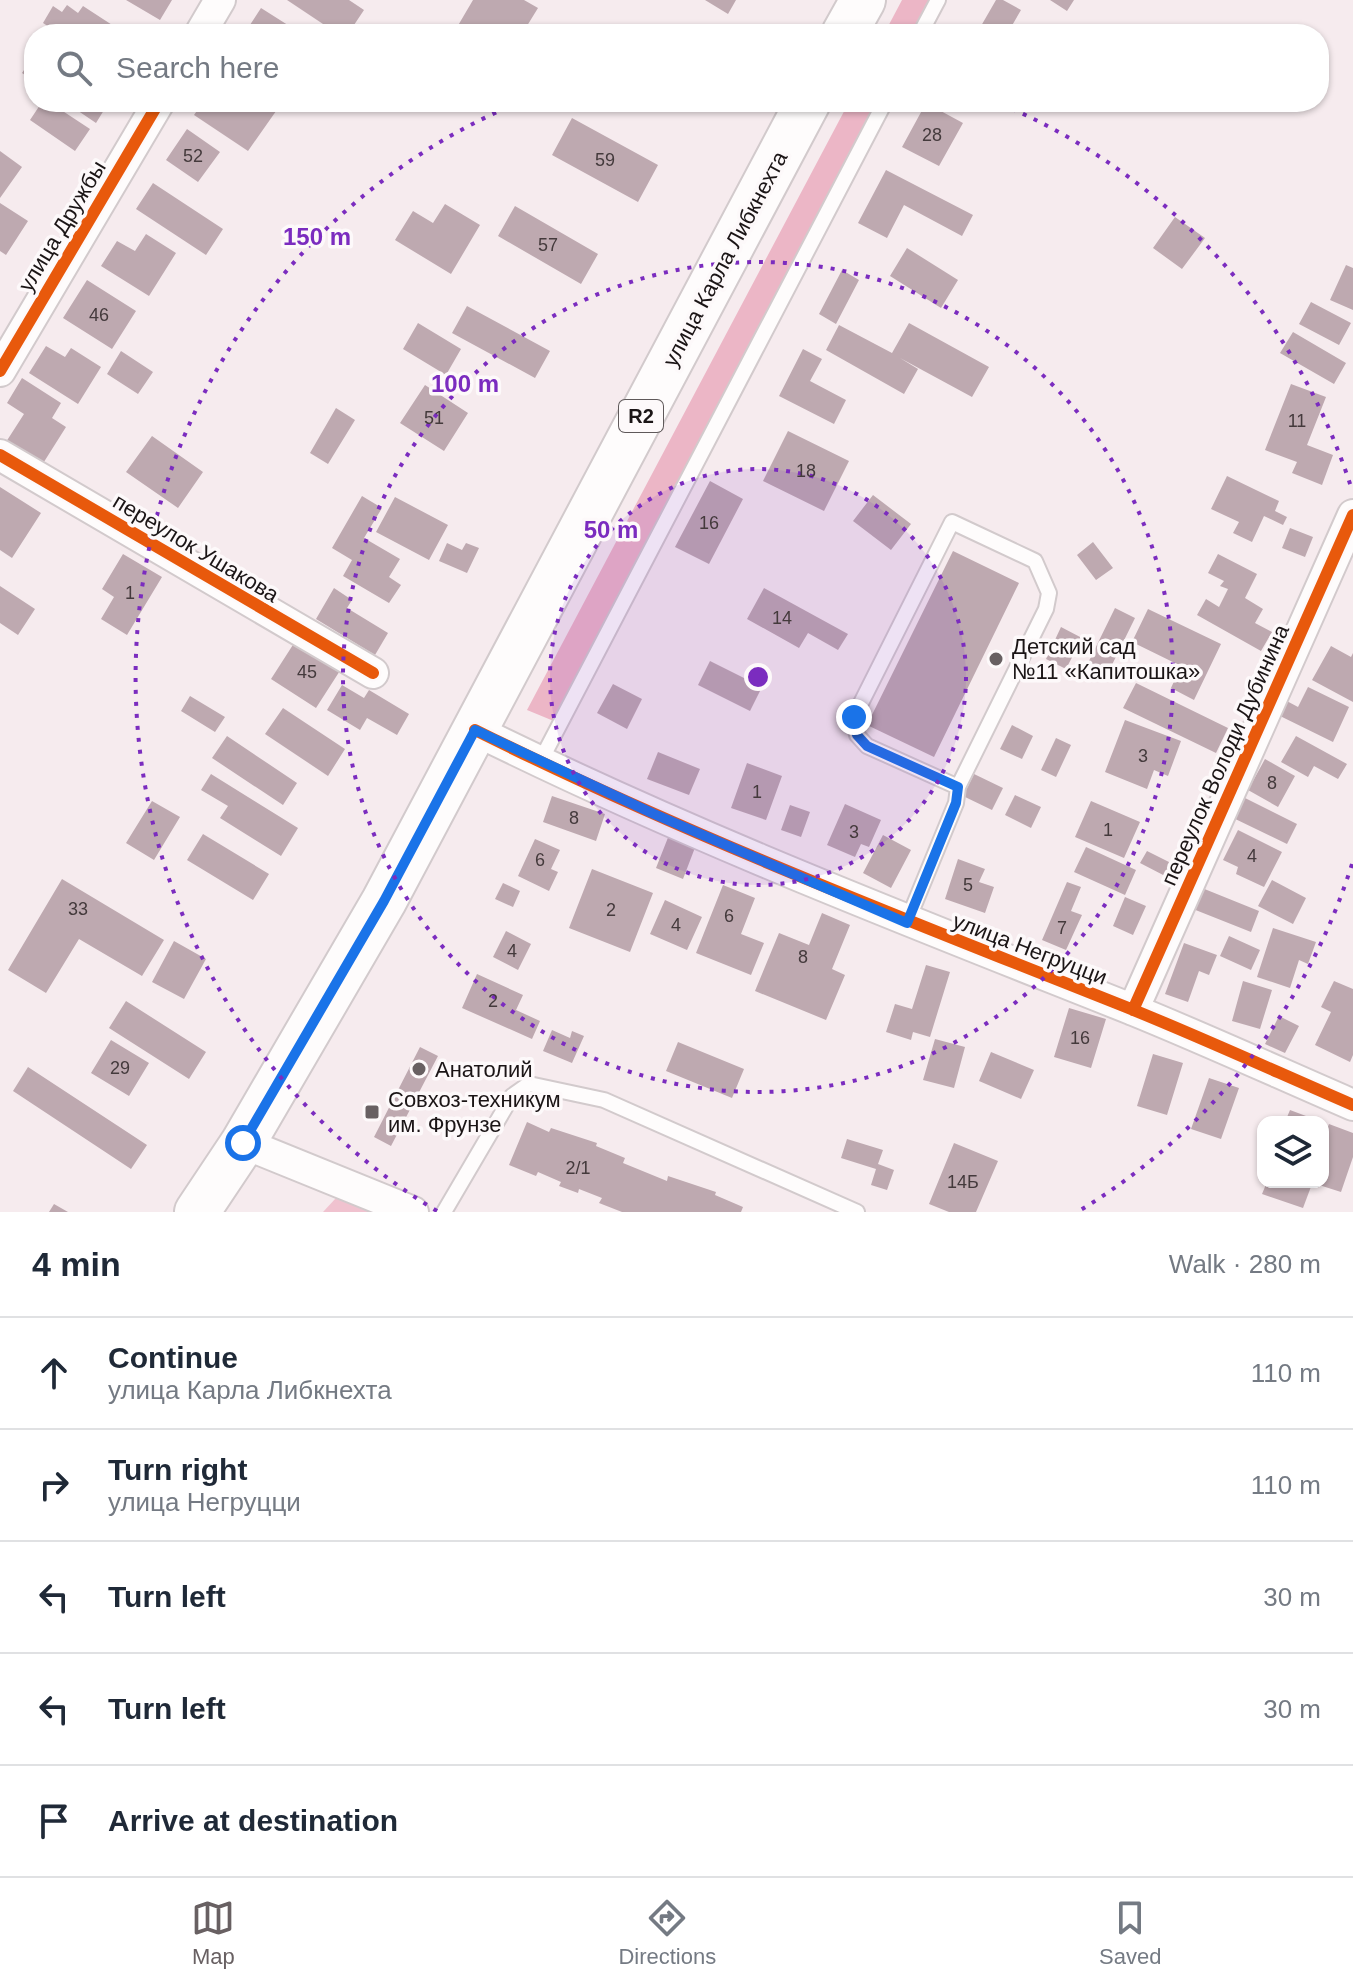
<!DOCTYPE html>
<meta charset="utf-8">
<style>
body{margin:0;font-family:Helvetica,sans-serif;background:#f2f2f3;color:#1f2937}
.controls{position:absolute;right:24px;bottom:24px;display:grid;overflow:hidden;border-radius:16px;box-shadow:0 2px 6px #0004}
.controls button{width:72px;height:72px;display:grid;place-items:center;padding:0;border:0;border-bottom:2px solid #e0e1e3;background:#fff;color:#1f2937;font:40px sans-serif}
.stop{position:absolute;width:24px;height:24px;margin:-18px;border:6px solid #1a73e8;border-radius:50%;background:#fff}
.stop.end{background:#1a73e8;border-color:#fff;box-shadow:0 2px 8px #0008}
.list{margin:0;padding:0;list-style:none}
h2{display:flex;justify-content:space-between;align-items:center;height:104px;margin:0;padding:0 32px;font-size:34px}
h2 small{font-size:26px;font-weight:400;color:#747a83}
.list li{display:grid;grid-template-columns:52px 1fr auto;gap:24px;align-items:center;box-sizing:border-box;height:112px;padding:0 32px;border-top:2px solid #e0e1e3}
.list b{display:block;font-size:30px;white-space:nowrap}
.list p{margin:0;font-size:26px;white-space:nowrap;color:#747a83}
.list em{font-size:26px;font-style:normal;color:#747a83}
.icon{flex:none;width:44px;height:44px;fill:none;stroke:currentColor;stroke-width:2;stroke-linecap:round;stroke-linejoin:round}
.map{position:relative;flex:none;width:1353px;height:1212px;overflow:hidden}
.search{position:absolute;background:#fff;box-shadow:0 2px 6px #0004;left:24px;right:24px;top:24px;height:88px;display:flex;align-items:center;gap:20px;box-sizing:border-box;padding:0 28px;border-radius:32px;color:#747a83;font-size:30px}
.sheet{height:664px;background:#fff}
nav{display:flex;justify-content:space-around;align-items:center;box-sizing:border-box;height:112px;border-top:2px solid #e0e1e3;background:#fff;font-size:22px;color:#747a83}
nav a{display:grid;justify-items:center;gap:4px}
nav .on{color:#686062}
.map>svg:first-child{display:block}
.green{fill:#f0c2cf}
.forest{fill:#ecb6c6}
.building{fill:#bea9b0}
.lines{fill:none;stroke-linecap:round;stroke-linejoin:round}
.service-casing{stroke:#d2cacc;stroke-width:18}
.minor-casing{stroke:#d2cacc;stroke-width:34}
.primary-casing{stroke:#d2cacc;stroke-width:48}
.service{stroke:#fefcfc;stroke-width:14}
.minor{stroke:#fefcfc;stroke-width:30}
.primary{stroke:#fefcfc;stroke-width:44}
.cycleway-casing{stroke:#fdf9fa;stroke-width:17}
.cycleway{stroke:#e8590c;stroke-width:12}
.route{stroke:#1a73e8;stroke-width:10}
.ring{fill:none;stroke:#7b2cbf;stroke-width:4;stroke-dasharray:4 8}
.poi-dot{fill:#686062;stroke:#fdf9fa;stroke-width:3}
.labels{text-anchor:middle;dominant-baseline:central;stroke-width:7;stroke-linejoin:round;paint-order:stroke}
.number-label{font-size:18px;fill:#443a3c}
.shield{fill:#fdf9fa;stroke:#5f595a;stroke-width:2}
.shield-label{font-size:20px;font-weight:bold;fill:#1b1516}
.street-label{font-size:22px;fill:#1b1516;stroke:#fdf9fa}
.poi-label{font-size:22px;fill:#1b1516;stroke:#fdf9fa;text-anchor:start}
.centre{fill:#7b2cbf;stroke:#fdf9fa;stroke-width:4}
.ring-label{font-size:24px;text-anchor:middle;font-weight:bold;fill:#7b2cbf;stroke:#fdf9fa;stroke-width:7;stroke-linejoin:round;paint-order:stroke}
</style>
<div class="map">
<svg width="1353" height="1212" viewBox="0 0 1353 1212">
<rect width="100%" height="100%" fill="#f6ebee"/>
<path class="green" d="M336,1198L370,1212H323Z"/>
<path class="forest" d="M902,0H938L920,34H884Z
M849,102H885L561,724L527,710Z"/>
<path class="building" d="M126,0H172L160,20Z
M287,0H349L364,10L348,34H338Z
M473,0H524L538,8L522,34H453Z
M705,0H736L728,14Z
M996,0H1003L1021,10L1007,34H996L981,26Z
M1050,0H1074L1067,11Z
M67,5L78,13L83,6L126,34H60L43,23L53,6L62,12Z
M261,8L302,34H244Z
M617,26L631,34H613Z
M30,61L34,63V81L22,73Z
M42,102H49L90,129L75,151L30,120Z
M65,102H109L96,123Z
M203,102H278L281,104L248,151L194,115Z
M594,102H612L607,110Z
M926,103L963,123L939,166L902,147Z
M572,118L658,165L638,202L552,155Z
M187,129L220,152L198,182L166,160Z
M0,151L22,167L0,198Z
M886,170L973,215L962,236L904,205L887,238L858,223Z
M153,183L223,229L206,255L136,209Z
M0,203L28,221L6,255L0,251Z
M445,204L480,225L451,274L395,240L413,211L433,223Z
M515,206L598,254L581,284L498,236Z
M1175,217L1205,238L1182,269L1153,248Z
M146,234L176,253L149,296L101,266L117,241L135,251Z
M907,248L958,280L941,308L890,276Z
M1346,265L1353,268V310L1330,300Z
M842,270L859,280L836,324L819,314Z
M87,280L136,311L112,349L63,318Z
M1311,302L1351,323L1339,345L1299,324Z
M467,306L550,351L535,378L452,333Z
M418,323L461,349L446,375L403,349Z
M909,323L989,367L972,397L900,358L918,369L904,394L826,350L839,325L892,353Z
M1293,332L1346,363L1334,384L1280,353Z
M46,346L65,357L71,348L101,367L78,404L29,373Z
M803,349L822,359L810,381L846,400L834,424L779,396Z
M121,351L153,372L138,394L107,374Z
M22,378L61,403L52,418L66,427L42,465L6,442L24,414L7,403Z
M1291,384L1326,397L1307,445L1333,455L1322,485L1292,473L1297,462L1265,450Z
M425,385L468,413L444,451L400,423Z
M336,408L355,420L328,464L310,453Z
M788,431L849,461L824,511L763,481Z
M152,436L203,472L178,508L126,472Z
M1227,476L1279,501L1275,511L1287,517L1283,525L1264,516L1252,542L1233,533L1239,522L1211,509Z
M710,481L743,499L709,564L675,547Z
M0,487L41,513L12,558L0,550Z
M873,495L911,524L891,550L853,521Z
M362,496L382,508L364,538L400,559L389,577L401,585L389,603L343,576L352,560L332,548Z
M395,497L448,525L429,560L376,532Z
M1290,528L1313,537L1305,557L1282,548Z
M1093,542L1113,568L1096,580L1077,555Z
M447,543L462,550L466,543L479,548L467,573L439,561Z
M953,551L1019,583L934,757L867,725Z
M123,554L162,577L127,635L101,619L114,597L102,589Z
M1218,554L1257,574L1245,598L1263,609L1255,623L1272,632L1261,651L1197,615L1206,599L1219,607L1228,589L1220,586L1224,581L1208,573Z
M0,586L35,609L18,635L0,623Z
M334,588L352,600L347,608L388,633L375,655L316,619Z
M764,588L848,634L838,650L808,633L799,648L747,619Z
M1115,608L1135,618L1107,675L1087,665Z
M1148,609L1221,644L1194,700L1171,688L1181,666L1132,642Z
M1061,627L1082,638L1066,669L1046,659Z
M298,637L343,666L316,708L271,679Z
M1331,646L1351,657L1353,653V702L1312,680Z
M710,661L762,687L750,711L698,685Z
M1136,683L1228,728L1216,753L1123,708Z
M613,684L642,699L627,729L597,713Z
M342,685L364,698L369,690L409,714L397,735L367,718L360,730L327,710Z
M1308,687L1349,707L1333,742L1276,714L1283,699L1298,707Z
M190,696L225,717L215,732L181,711Z
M283,708L345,749L328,776L265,734Z
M1125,720L1181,741L1168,776L1154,770L1147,789L1105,772Z
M1012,725L1033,736L1022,759L1000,749Z
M227,736L297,783L283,805L212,758Z
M1296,736L1347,764L1338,779L1314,766L1308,777L1281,762Z
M1056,738L1071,745L1056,777L1041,770Z
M658,752L700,769L689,795L647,779Z
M1265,759L1295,776L1278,807L1248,790Z
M747,763L782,776L766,820L731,808Z
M211,774L298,828L281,856L220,818L228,806L201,790Z
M974,774L1003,788L992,810L963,796Z
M1237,794L1297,824L1287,844L1227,815Z
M1015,795L1041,807L1031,828L1005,815Z
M552,796L605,814L596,841L543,822Z
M152,801L180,817L154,860L126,843Z
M1091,801L1140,822L1124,858L1075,837Z
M845,804L881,820L869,847L861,844L855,857L827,845Z
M790,805L810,812L801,837L781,830Z
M1238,830L1282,852L1264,887L1236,874L1238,867L1223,860Z
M203,834L269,874L253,900L187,860Z
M669,835L696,845L683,879L656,868Z
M883,835L911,850L891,888L863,873Z
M535,839L560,850L551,869L558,872L549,891L518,876Z
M1086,847L1136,870L1125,895L1074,872Z
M1147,851L1173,864L1167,877L1140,863Z
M958,859L985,869L979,882L994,887L985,913L945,899Z
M592,869L653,893L630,952L569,928Z
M62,879L164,940L142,976L79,939L46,993L8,970Z
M1272,880L1306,898L1293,924L1258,906Z
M1067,882L1081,887L1071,911L1082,915L1066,950L1042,940Z
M503,883L520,891L513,907L495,899Z
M723,885L755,898L741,934L764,943L751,975L696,953Z
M1202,888L1259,911L1251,932L1193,909Z
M1125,897L1146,906L1133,935L1113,926Z
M665,900L702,917L687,950L650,934Z
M822,913L850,925L832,969L845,975L826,1020L755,991L779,933L809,945Z
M1273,928L1316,942L1308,964L1299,960L1290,988L1257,977Z
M506,931L531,944L518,970L493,957Z
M1229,936L1260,950L1251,970L1220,956Z
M174,941L206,959L184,999L152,982Z
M1184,943L1217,955L1209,975L1199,971L1188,1002L1165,994Z
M926,965L950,972L930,1037L913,1032L911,1040L886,1032L895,1004L912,1009Z
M477,974L523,995L516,1010L540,1021L532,1039L462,1008Z
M1243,981L1272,990L1260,1029L1232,1021Z
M1334,981L1353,989V1055L1350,1062L1315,1045L1331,1012L1321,1007Z
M126,1001L206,1052L189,1079L109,1028Z
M1069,1008L1106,1019L1091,1068L1054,1057Z
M1279,1016L1299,1026L1285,1053L1265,1044Z
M552,1030L570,1038L572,1031L584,1036L572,1063L543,1051Z
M935,1039L965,1047L954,1088L923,1080Z
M111,1040L149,1063L129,1096L91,1073Z
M678,1042L744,1069L732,1098L666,1071Z
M420,1047L438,1056L391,1146L374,1137Z
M991,1052L1034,1070L1021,1099L979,1081Z
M1153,1054L1183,1063L1167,1115L1137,1106Z
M28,1067L147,1145L131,1169L13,1091Z
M1209,1078L1239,1088L1221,1139L1191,1129Z
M1290,1110L1314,1119L1313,1122H1285Z
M527,1122L549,1132L551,1128L597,1143L596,1146L625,1158L623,1163L667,1181L668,1176L716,1192L715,1195L743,1207L741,1212H622L599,1203L602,1198L579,1189L578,1193L559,1186L561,1182L538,1172L536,1176L509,1165Z
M1329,1124L1353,1133V1157L1341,1192L1319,1185L1323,1182V1140Z
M847,1139L883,1150L878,1164L894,1170L887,1190L871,1185L876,1169L841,1158Z
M954,1143L998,1161L976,1212H949L929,1204Z
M1267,1182L1312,1184L1303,1208L1262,1194Z
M54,1204L68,1212H49Z"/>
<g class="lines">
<defs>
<path id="service" d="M920,34L938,0
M540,762L885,102
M907,922L956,803L958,787L1046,609L1049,593L1035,561L952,522L854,717L857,735L867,746L958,787
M444,1212L512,1096L529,1084L604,1100L857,1212"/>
<path id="minor" d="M200,34L220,0
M0,371L159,102
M0,455L373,673
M475,730C688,836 910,921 1131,1009C1205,1039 1279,1073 1353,1105
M1133,1010L1353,515
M243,1143L413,1212"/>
<path id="primary" d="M844,34L863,0
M197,1212L243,1143L384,901L808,102"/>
</defs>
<use href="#service" class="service-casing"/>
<use href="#minor" class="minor-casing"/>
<use href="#primary" class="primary-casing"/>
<use href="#service" class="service"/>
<use href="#minor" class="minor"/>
<use href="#primary" class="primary"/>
<defs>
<path id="cycleway" d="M0,371L159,102
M0,455L373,673
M475,730C688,836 910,921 1131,1009C1205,1039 1279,1073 1353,1105
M1133,1010L1353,515"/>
</defs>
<use href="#cycleway" class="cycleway-casing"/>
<use href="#cycleway" class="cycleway"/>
</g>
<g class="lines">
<path class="route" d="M243,1143L384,901L475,730L654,814L907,923L956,803L958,787L867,746L857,735L854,717"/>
</g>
<circle cx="758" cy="677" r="208" fill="#7b2cbf" fill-opacity=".12"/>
<g class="ring">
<circle cx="758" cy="677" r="208"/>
<circle cx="758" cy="677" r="415"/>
<path d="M1352 864A623 623 0 0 1 1079 1211M437 1211A623 623 0 0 1 515 104M1001 104A623 623 0 0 1 1352 490"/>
</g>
<g class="poi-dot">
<circle cx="996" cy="659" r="8"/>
<circle cx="419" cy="1069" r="8"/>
<rect x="364" y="1104" width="16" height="16" rx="4"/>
</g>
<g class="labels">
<g class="number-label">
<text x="932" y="135">28</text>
<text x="193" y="156">52</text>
<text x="605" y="160">59</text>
<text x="548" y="245">57</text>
<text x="99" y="315">46</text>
<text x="434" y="418">51</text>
<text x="1297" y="421">11</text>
<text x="806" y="471">18</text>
<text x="709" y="523">16</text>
<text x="130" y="593">1</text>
<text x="782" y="618">14</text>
<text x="307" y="672">45</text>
<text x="1143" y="756">3</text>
<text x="1272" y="783">8</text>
<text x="757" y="792">1</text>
<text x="574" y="818">8</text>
<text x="1108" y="830">1</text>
<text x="854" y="832">3</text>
<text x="1252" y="856">4</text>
<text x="540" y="860">6</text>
<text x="968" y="885">5</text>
<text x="78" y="909">33</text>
<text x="611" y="910">2</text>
<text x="729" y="916">6</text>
<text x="676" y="925">4</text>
<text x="1062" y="928">7</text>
<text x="512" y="951">4</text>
<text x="803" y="957">8</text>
<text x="493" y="1001">2</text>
<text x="1080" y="1038">16</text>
<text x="120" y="1068">29</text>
<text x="578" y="1168">2/1</text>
<text x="963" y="1182">14Б</text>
</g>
<rect class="shield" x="619" y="400" width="44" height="32" rx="6"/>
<g class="shield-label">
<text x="641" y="416">R2</text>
</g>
<g class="street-label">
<text transform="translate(62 226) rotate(-59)">улица Дружбы</text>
<text transform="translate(725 259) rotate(-62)">улица Карла Либкнехта</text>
<text transform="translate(196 548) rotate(31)">переулок Ушакова</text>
<text transform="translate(1225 755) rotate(-66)">переулок Володи Дубинина</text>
<text transform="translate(1030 949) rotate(21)">улица Негруцци</text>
</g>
<g class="poi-label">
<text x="1012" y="646">Детский сад<tspan x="1012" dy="25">№11 «Капитошка»</tspan></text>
<text x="435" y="1069">Анатолий</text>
<text x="388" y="1099">Совхоз-техникум<tspan x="388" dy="25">им. Фрунзе</tspan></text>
</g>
</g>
<circle cx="758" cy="677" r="12" class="centre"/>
<g class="ring-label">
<text x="317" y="245">150 m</text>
<text x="465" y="392">100 m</text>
<text x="611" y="538">50 m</text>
</g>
</svg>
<div class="controls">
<button><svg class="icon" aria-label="layers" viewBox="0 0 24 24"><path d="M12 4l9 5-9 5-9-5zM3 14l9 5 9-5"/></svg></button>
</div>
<div class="stop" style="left:243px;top:1143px"></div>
<div class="stop end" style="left:854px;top:717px"></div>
<div class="search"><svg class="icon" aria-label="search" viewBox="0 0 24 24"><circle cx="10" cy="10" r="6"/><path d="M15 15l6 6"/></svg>Search here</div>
</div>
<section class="sheet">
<h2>4 min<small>Walk · 280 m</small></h2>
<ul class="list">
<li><svg class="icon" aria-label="ahead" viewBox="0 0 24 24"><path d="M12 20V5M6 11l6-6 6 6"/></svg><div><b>Continue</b><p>улица Карла Либкнехта</p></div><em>110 m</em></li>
<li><svg class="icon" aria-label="right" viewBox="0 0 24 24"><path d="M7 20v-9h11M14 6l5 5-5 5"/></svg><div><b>Turn right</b><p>улица Негруцци</p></div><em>110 m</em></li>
<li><svg class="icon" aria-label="left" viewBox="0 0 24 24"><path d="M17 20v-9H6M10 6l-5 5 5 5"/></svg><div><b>Turn left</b></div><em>30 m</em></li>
<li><svg class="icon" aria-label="left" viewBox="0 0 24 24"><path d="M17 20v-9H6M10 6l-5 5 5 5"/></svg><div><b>Turn left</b></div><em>30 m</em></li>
<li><svg class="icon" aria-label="arrive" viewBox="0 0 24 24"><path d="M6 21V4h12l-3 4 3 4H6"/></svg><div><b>Arrive at destination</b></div></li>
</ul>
</section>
<nav>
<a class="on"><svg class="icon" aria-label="map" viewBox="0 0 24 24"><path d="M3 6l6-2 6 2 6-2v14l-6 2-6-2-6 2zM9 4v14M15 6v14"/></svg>Map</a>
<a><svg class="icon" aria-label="directions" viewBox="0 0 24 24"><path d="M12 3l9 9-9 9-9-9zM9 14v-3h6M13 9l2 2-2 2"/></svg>Directions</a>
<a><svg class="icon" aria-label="saved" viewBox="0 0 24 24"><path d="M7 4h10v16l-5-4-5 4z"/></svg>Saved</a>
</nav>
